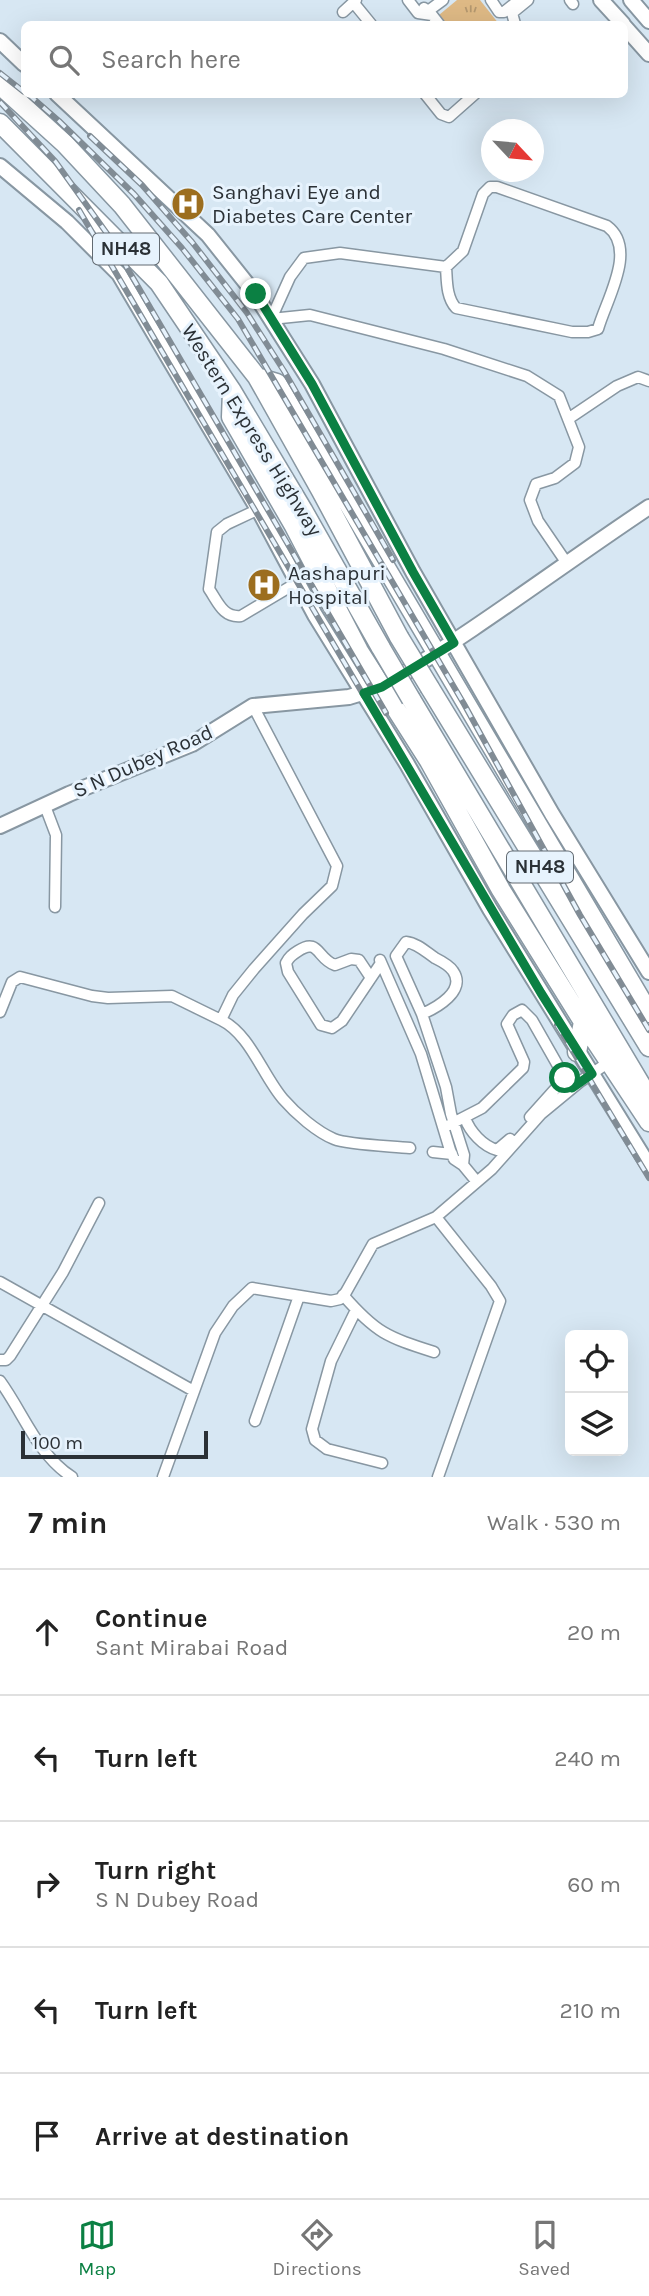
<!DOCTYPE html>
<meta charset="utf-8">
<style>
body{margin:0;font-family:Karla,sans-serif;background:#f2f2f2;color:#222}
.controls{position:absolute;right:21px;bottom:21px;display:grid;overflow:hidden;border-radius:10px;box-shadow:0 7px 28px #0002}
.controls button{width:63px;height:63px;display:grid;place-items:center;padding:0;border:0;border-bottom:2px solid #e0e0e0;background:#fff;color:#222;font:35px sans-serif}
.compass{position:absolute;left:481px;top:119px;width:63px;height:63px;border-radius:50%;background:#fff;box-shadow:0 7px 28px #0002;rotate:116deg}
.scale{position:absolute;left:21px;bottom:18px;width:187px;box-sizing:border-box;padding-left:7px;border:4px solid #2b3136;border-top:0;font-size:19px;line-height:24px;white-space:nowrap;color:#2b3136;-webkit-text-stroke:5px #e7f3fd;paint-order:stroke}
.stop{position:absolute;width:21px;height:21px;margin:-16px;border:5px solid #0b8043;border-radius:50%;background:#fff}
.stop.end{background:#0b8043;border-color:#fff;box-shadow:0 2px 7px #0008}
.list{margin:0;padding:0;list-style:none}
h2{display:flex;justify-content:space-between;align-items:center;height:91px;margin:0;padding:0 28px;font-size:30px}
h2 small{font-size:23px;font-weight:400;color:#767676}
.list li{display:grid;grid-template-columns:46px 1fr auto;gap:21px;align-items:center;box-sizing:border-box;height:126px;padding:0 28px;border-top:2px solid #e0e0e0}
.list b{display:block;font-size:26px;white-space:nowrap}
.list p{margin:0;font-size:23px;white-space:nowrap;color:#767676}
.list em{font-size:23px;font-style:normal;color:#767676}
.icon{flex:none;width:38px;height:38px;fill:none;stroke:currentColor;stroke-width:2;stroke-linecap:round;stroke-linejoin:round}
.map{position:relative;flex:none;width:649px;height:1477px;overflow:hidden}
.search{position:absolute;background:#fff;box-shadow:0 7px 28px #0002;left:21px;right:21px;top:21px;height:77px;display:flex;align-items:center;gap:18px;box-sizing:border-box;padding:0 24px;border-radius:10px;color:#767676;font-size:26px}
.sheet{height:721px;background:#fff}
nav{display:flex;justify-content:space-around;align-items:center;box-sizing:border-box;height:98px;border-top:2px solid #e0e0e0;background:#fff;font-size:19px;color:#767676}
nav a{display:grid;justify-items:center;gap:4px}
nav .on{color:#0b8043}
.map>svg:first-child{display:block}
.grass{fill:url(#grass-tufts)}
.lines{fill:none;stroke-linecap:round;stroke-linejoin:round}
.street-casing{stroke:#8897a2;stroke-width:13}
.secondary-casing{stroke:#8897a2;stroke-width:18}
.highway-casing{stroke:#8897a2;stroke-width:21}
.street{stroke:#fff;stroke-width:10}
.secondary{stroke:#fff;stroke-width:14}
.highway{stroke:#fff;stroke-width:18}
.rail-casing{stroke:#818c95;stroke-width:6}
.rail{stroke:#e7f3fd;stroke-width:3.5;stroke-dasharray:10;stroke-linecap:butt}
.highway-bridge-casing{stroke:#8897a2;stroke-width:21;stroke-linecap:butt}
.highway-bridge{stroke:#fff;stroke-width:18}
.route{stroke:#0b8043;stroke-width:9}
.labels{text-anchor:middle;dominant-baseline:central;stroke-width:6;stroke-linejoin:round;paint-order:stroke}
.shield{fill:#e7f3fd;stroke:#636b72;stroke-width:2}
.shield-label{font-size:19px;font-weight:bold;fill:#2b3136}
.poi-label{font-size:21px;fill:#2b3136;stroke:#e7f3fd;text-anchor:start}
.street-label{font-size:21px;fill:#2b3136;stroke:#e7f3fd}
</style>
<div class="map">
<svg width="649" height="1477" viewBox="0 0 649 1477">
<defs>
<pattern id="grass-tufts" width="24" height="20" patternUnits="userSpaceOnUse" patternTransform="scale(1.75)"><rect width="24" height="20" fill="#deb985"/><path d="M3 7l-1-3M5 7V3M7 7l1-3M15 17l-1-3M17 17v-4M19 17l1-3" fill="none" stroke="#b4976e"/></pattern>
</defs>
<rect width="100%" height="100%" fill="#d7e7f3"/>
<path class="grass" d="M457,0H480L499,24H447L439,15Z"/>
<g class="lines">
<defs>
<path id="street" d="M408,0L418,13L432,15L439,24
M491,0L499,12H504L519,0
M570,0L573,4
M353,2L371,24
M424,8L428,11L443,0
M343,12L356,0
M515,24L512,13L528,0
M425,94L441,114L449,117L475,94
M271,319L290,277L304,258L340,253L446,267L463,251L483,194L490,187H497L607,226C638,249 606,300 598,329L588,332H572L456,308C446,297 447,280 446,267
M271,319L310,315L444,349L527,376L559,396L579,447L575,463L555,478L536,484L530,500L538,521L566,562
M568,419L617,386L638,377L649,381
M259,509L227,524L217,532L209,589C218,602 223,618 241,616L298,582
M45,806L56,835L55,907
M380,960L421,1054L450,1150L454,1159L463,1165L464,1155L451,1114L446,1087L422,1014L396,956L406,942C417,943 426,952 435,958C441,961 449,965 453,971C467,991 436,1008 422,1014
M371,978L359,960L351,959L335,965C317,959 319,937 298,951C292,955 289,957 286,963L288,972L321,1025L332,1028L342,1021L381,963
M0,1012L12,982L20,977L92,996L108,998L172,996L221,1020L233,995L254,969L303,914L332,886L337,866L253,706
M221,1020C250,1034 263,1076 283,1099C296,1114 317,1132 334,1139C348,1145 392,1146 410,1148
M465,1118C470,1132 483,1146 497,1150L510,1139
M449,1125L482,1108L523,1068L524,1062L507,1024L513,1015L522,1010L532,1020L565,1078L530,1117
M433,1152L452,1154
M463,1165L477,1182
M436,1217L491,1286L500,1301L438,1477
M0,1282L192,1390
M343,1295C376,1333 387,1337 434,1352
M356,1310L331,1361L312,1429L315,1440L327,1449L382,1463
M0,1360H6L10,1356L63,1272L99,1203
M0,1381C24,1414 37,1454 72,1477
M255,1421L299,1296
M163,1477L215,1333L233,1306L252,1288L331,1301L340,1299L346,1292L373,1244L436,1217L492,1169L541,1114L581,1081L609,1062"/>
<path id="secondary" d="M601,0L623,24
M631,0L649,21
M624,26L649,54
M0,41L24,64
M57,94L208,235L255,294L312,384L413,572L552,814L649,972
M0,166L67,222L119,274L262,516L315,615L407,764L490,909L649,1166
M390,682C479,628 562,565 649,507
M0,826L69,794L192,744L253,706L349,697L372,690"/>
<path id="highway" d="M0,85L65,144L122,205L257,377L321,491L399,637
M0,123L159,283L232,391L303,510L381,648
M257,377L277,383L649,1013
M232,391L231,417L294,526L359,651L429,761L501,890L590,1033L649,1122
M430,688L649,1047
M411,699L649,1098
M577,1052L583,1022"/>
</defs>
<use href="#street" class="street-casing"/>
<use href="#secondary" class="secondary-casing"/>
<use href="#highway" class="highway-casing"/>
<use href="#street" class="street"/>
<use href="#secondary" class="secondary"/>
<use href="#highway" class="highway"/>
<defs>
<path id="rail" d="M0,73L24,92
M28,94L59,121L134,194L182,248L238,319L464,704L580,915L649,1030
M0,102L55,161L108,235L386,713
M90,136L142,185L192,242L247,313L284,371L393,560
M79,210L364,696
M557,1025L649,1178"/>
</defs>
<use href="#rail" class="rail-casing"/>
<use href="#rail" class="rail"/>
<defs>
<path id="highway-bridge" d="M399,637L430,688
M381,648L411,699"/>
</defs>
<use href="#highway-bridge" class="highway-bridge-casing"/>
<use href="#highway-bridge" class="highway-bridge"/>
</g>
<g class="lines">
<path class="route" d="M256,294L312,384L413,572L454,643L382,687L364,693L541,993L592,1074L572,1088L565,1078"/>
</g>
<defs>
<symbol id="hospital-disc" viewBox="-11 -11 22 22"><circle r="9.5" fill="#9c6e1f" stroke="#e7f3fd"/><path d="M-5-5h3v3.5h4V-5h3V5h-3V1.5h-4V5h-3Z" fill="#fff"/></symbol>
</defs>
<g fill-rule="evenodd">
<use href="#hospital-disc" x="169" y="185" width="38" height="38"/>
<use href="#hospital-disc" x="245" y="566" width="38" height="38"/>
</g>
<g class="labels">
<g class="shield">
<rect x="93" y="233.5" width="66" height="31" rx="5"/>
<rect x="507" y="851.5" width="66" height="31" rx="5"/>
</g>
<g class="shield-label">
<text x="126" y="249">NH48</text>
<text x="540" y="867">NH48</text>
</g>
<g class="poi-label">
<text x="212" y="192">Sanghavi Eye and<tspan x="212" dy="24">Diabetes Care Center</tspan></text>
<text x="288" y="573">Aashapuri<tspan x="288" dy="24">Hospital</tspan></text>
</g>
<g class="street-label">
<text transform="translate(252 430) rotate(58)">Western Express Highway</text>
<text transform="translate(143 761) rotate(-24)">S N Dubey Road</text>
</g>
</g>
</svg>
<div class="controls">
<button><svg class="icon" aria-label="locate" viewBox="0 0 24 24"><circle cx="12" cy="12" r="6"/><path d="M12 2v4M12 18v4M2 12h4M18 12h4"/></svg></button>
<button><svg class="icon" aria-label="layers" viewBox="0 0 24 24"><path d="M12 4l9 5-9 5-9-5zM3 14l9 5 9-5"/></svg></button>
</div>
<svg class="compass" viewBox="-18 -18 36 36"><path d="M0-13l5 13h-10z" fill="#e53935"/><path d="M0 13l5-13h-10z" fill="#767676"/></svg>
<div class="scale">100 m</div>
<div class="stop" style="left:565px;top:1078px"></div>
<div class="stop end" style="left:256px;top:294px"></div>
<div class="search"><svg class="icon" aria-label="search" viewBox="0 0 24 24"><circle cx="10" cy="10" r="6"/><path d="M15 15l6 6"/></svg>Search here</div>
</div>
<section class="sheet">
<h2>7 min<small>Walk · 530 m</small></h2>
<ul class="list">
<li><svg class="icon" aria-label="ahead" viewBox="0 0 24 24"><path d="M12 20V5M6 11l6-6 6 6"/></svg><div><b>Continue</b><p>Sant Mirabai Road</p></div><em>20 m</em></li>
<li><svg class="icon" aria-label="left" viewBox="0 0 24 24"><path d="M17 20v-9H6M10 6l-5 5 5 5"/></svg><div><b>Turn left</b></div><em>240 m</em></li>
<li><svg class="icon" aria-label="right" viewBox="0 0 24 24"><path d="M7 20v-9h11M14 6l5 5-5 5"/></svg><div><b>Turn right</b><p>S N Dubey Road</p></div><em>60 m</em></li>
<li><svg class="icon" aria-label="left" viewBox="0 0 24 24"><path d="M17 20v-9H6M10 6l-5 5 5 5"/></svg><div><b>Turn left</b></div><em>210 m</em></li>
<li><svg class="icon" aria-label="arrive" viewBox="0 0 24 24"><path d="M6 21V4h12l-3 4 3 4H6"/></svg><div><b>Arrive at destination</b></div></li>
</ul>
</section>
<nav>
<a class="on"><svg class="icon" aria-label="map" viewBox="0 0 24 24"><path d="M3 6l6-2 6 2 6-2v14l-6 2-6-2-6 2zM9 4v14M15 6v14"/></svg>Map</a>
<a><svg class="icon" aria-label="directions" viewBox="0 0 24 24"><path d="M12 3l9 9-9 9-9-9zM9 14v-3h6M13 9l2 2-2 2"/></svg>Directions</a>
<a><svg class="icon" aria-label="saved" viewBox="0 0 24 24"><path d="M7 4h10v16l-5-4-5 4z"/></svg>Saved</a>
</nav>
